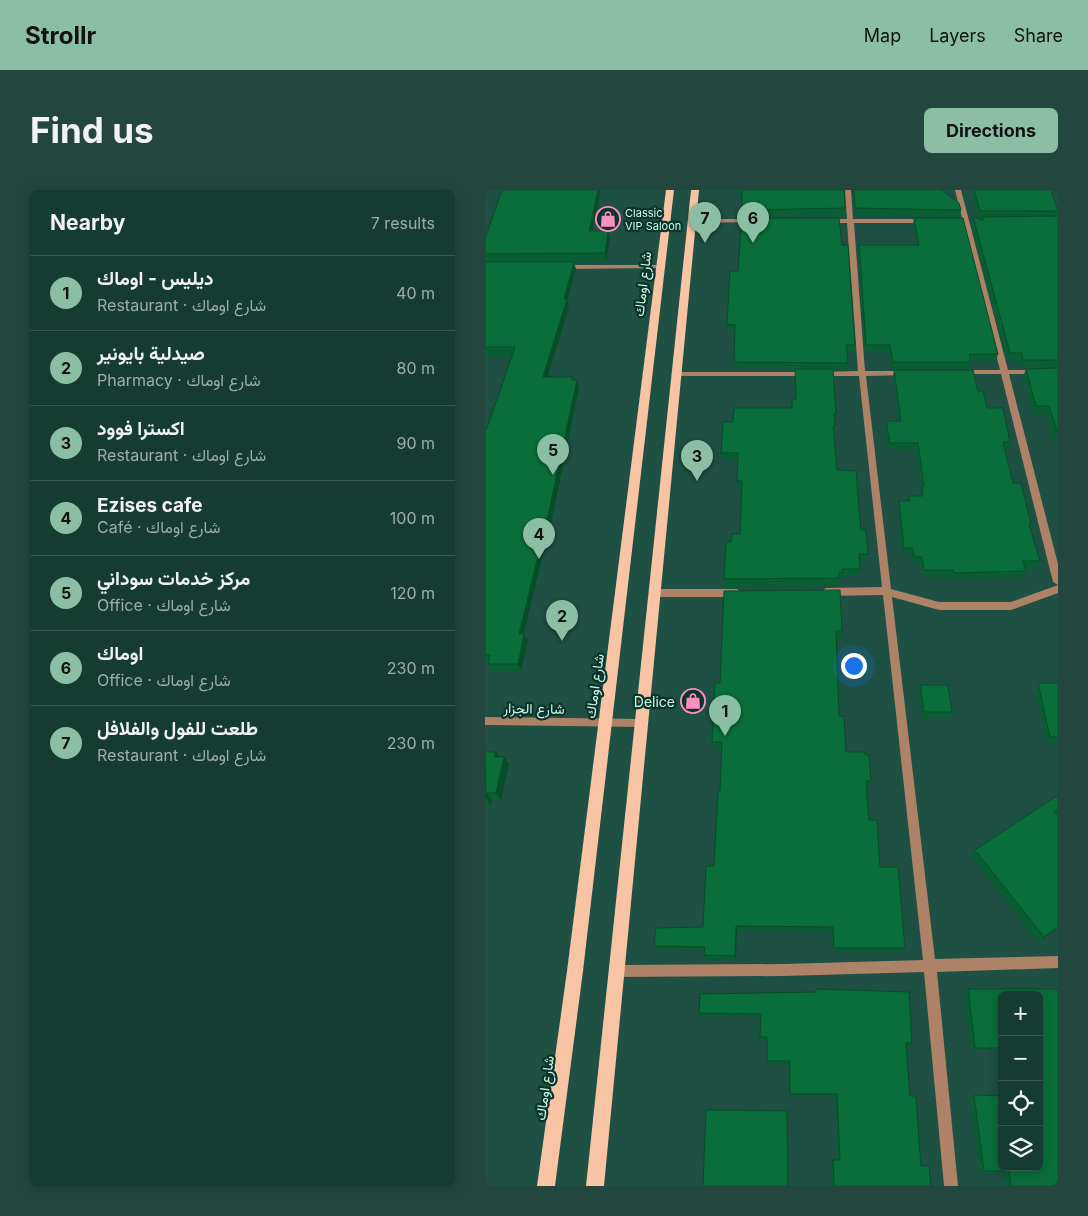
<!DOCTYPE html>
<meta charset="utf-8">
<style>
body{margin:0;font-family:Inter,Vazirmatn,sans-serif;background:#23473e;color:#f1f3f6}
.controls{position:absolute;right:15px;bottom:15px;display:grid;overflow:hidden;border-radius:8px;box-shadow:0 2px 12px #0003}
.controls button{width:45px;height:45px;display:grid;place-items:center;padding:0;border:0;border-bottom:1px solid #35564d;background:#163c32;color:#f1f3f6;font:25px sans-serif}
.you{position:absolute;left:368px;top:475px;width:18px;height:18px;margin:-12px;border:4px solid #fff;border-radius:50%;background:#1a73e8;box-shadow:0 0 0 8px #1a73e833}
.badge{display:grid;place-items:center;width:32px;height:32px;border-radius:50%;background:#8abfa5;color:#111;font-size:16px;font-weight:700}
.pin{position:absolute;translate:-50% -41px;filter:drop-shadow(0 1px 2px #0008)}
.pin::after{content:'';position:absolute;top:26px;width:18px;height:15px;background:inherit;clip-path:polygon(0 0,100% 0,50% 100%)}
.list{margin:0;padding:0;list-style:none}
h2{display:flex;justify-content:space-between;align-items:center;height:65px;margin:0;padding:0 20px;font-size:21px}
h2 small{font-size:16px;font-weight:400;color:#9eadac}
.list li{display:grid;grid-template-columns:32px 1fr auto;gap:15px;align-items:center;box-sizing:border-box;height:75px;padding:0 20px;border-top:1px solid #35564d}
.list b{display:block;font-size:19px;white-space:nowrap}
.list p{margin:0;font-size:16px;white-space:nowrap;color:#9eadac}
.list em{font-size:16px;font-style:normal;color:#9eadac}
.icon{flex:none;width:28px;height:28px;fill:none;stroke:currentColor;stroke-width:2;stroke-linecap:round;stroke-linejoin:round}
.map{position:relative;flex:none;width:573px;height:996px;overflow:hidden;border-radius:8px}
header{display:flex;align-items:center;gap:30px;box-sizing:border-box;height:70px;padding:0 25px;background:#8abfa5;color:#111}
header strong{font-size:24px}
nav{display:flex;gap:28px;margin-inline-start:auto;font-size:18px}
.intro{display:flex;align-items:center;justify-content:space-between;box-sizing:border-box;height:120px;padding:0 30px}
h1{margin:0;font-size:35px}
.button{padding:12px 22px;border-radius:8px;background:#8abfa5;color:#111;font-size:18px;font-weight:700}
main{display:flex;gap:30px;padding:0 30px}
aside{flex:1;background:#163c32;border-radius:8px;box-shadow:0 2px 12px #0003}
.map>svg:first-child{display:block}
.lines{fill:none;stroke-linecap:round;stroke-linejoin:round}
.minor{fill:#ad8267;fill-rule:evenodd}
.tertiary{fill:#ad8267;fill-rule:evenodd}
.primary{fill:#f9c4a4;fill-rule:evenodd}
.wall{fill:#095f33}
.shaded-wall{fill:#074d29}
.building{fill:#0a6e3b;stroke:#074d29}
.labels{text-anchor:middle;dominant-baseline:central;stroke-width:4.5;stroke-linejoin:round;paint-order:stroke}
.far-poi-label{font-size:11px;fill:#cdf9eb;stroke:#0a342a;text-anchor:start}
.street-label{font-size:14px;fill:#cdf9eb;stroke:#0a342a}
.poi-label{font-size:14px;fill:#cdf9eb;stroke:#0a342a;text-anchor:end}
</style>
<header>
<strong>Strollr</strong>
<nav><a>Map</a><a>Layers</a><a>Share</a></nav>
</header>
<div class="intro"><h1>Find us</h1><a class="button">Directions</a></div>
<main>
<aside>
<h2>Nearby<small>7 results</small></h2>
<ul class="list">
<li><span class="badge">1</span><div><b>ديليس - اوماك</b><p>Restaurant · شارع اوماك</p></div><em>40 m</em></li>
<li><span class="badge">2</span><div><b>صيدلية بايونير</b><p>Pharmacy · شارع اوماك</p></div><em>80 m</em></li>
<li><span class="badge">3</span><div><b>اكسترا فوود</b><p>Restaurant · شارع اوماك</p></div><em>90 m</em></li>
<li><span class="badge">4</span><div><b>Ezises cafe</b><p>Café · شارع اوماك</p></div><em>100 m</em></li>
<li><span class="badge">5</span><div><b>مركز خدمات سوداني</b><p>Office · شارع اوماك</p></div><em>120 m</em></li>
<li><span class="badge">6</span><div><b>اوماك</b><p>Office · شارع اوماك</p></div><em>230 m</em></li>
<li><span class="badge">7</span><div><b>طلعت للفول والفلافل</b><p>Restaurant · شارع اوماك</p></div><em>230 m</em></li>
</ul>
</aside>
<div class="map">
<svg width="573" height="996" viewBox="0 0 573 996">
<rect width="100%" height="100%" fill="#1e5043"/>
<g class="lines">
<path class="minor" d="M360,0H366L368,29H442L445,31L442,33H369L380,181H422L426,183L422,185L381,186L406,399L454,412H526L573,395L568,392L516,184H477L473,182L477,180H515L470,0H476L523,180H573V184H524L573,374V403L526,420H454L407,407L450,769L573,766V778L452,782L473,996H459L439,782L299,786L130,787L126,785L124,781L126,777L130,775L299,774L438,770L398,405L341,406L336,402L341,398L397,397L374,186H337L333,184L337,182L373,181L362,33H342L339,31L342,29H362Z
M270,29L273,31L272,32L207,33L204,31L207,29Z
M174,75L176,76V78L76,79L73,77L76,75Z
M187,182H322L326,184L322,186H187Z
M170,399H252L257,403L252,407H170L165,403Z"/>
<path class="tertiary" d="M0,527L157,529L161,530L162,533L161,536L157,537L0,535Z"/>
<path class="primary" d="M181,0H189L98,781L70,996H52L82,781Z
M206,0H214L119,996H101Z"/>
</g>
<path class="wall" d="M252,0H359L360,18V25L257,27V6H253Z
M368,0H457L476,20L475,27L370,25Z
M486,0H566L573,20L572,26H573V254L572,252H569L561,224H548L538,187L541,179L565,178H536L534,171H522L486,35L488,27L497,29V27H494Z
M429,28L513,164L511,171H486L484,178L407,179L404,162H380L373,62L374,55H432L428,35Z
M107,41L125,49L121,71L12,72H89L91,80L82,111L84,117L62,187H88V190H92L94,198L67,328L39,444L43,450L36,481H7L3,474L4,472H0V238H2L27,165H0V49Z
M357,55L370,155V162H362L363,173V179L250,178V141H243L242,134L253,81Z
M409,180L493,201L502,218L525,252L523,259H520L528,293L546,333L545,337L555,371L552,377H540L541,381L538,387L467,389L466,387H437L436,374L429,373L425,364H417L413,318L414,311H422L424,306H436L435,303L437,297L431,260H404L400,238L401,231H414L408,187Z
M310,187L351,224L350,244H348L352,280L376,340L383,364L382,371H374L375,379L374,386H357L356,390H354L353,396L240,397L239,389L246,352L255,344L256,299H252V270H237L236,263L248,232L307,218V209H310Z
M239,401L357,441L356,449L352,448L354,526L361,562L386,591L384,597H381L384,630L395,677L420,758L418,762L348,761L347,741L252,740L251,769H221L219,765L220,760H172L169,756L218,737L229,676L235,601L237,559L228,558L227,552L235,493Z
M553,493H573V553H562L550,499Z
M435,495L467,522L464,528H437L434,501Z
M0,562H11L14,567H19L24,574L16,610H7L6,615H0Z
M573,605V737L553,752L486,666L490,660Z
M331,799L427,853L425,856H421L425,906L436,976L446,996H347V970H353L351,906H305V873H282V849H275L276,826H215L214,823L330,802Z
M483,799H573V996H521L519,981H494L485,907L489,905L554,977L517,805V869L516,860H486L479,803Z"/>
<path class="shaded-wall" d="M113,0H116L106,49L104,41Z
M123,41L125,49L121,71L120,63Z
M89,72L91,80L82,111L84,117L60,195L58,187Z
M92,190L94,198L67,328L37,450L34,444Z
M39,444L43,450L36,481L33,474Z
M11,562L16,569L9,567Z
M19,567L24,574L16,610L11,603Z
M2,603L7,610L6,615L1,608Z
M251,736L252,740L251,769L250,766Z"/>
<path class="building" d="M17,0H113L104,41H123L120,63L0,64V49Z
M257,0H359L360,18L257,20Z
M369,0H457L474,13L476,20L370,18Z
M489,0H566L573,21H495Z
M573,26V170H538L537,163H525L488,27L498,30L497,27Z
M257,28H354L357,55H363L370,155H361L363,173L249,172L250,135L242,134L245,81H253Z
M429,28H478L513,164H484L486,172H408L405,155H381L374,55H434Z
M0,72H89L79,109H82L58,187H88L87,190H92L64,321L34,444H39L33,474H3L5,465H0V238H2L30,157H0Z
M573,178V244L564,216H551L541,179Z
M310,179H348L351,224H349L350,236H348L352,280L371,281L376,340H381L383,364H374L375,379H357V383H354V388L239,389L241,352H246L247,344H255L257,291H252L253,263H236L238,232H248L249,218H307V209H311Z
M409,180H488L493,201H498L502,218H518L525,252H518L528,293H536L546,333L544,334L555,371H538L541,381L469,383L468,380H439L437,367H430L427,358H419L414,311H425L424,306H438L437,296H439L433,253H405L401,231H416Z
M355,400L357,441H351L354,526H359L361,562H380V565H384L386,591H381L384,630H392L395,677H413L420,758H349L348,737L251,736L250,766L219,765L220,757L169,756L171,738L218,737L221,676H229L233,601H235L237,552H227L230,493H235L239,401Z
M553,493H573V547H565Z
M435,495H463L467,522H439Z
M0,562H11L9,567H19L11,603H2L1,608Z
M573,605V621H569L573,626V737L559,747L490,660Z
M331,799L424,802L427,853H421L425,906H431L436,976H444L446,996H349L348,970H355L352,904H305V871H282V847H275L276,824L214,823L215,804L331,802Z
M483,799H573V996H526L524,981H499L489,905L517,906V977H554V805H517V858H490Z
M221,920L302,921L303,996H218Z"/>
<defs>
<symbol id="shop-ring" viewBox="-11 -11 22 22"><circle r="9.5" fill="#0a342a" stroke="#fd8ebf" stroke-width="1.5"/><path d="M-5-2.5h2.3a2.7 3.5 0 0 1 5.4 0H5L5.5 6h-11ZM-1.5-2.5h3a1.5 2.3 0 0 0-3 0Z" fill="#fd8ebf"/></symbol>
</defs>
<g fill-rule="evenodd">
<use href="#shop-ring" x="109" y="15" width="28" height="28"/>
<use href="#shop-ring" x="194" y="497" width="28" height="28"/>
</g>
<g class="labels">
<g class="far-poi-label">
<text x="140" y="23">Classic<tspan x="140" dy="13">VIP Saloon</tspan></text>
</g>
<g class="street-label">
<text transform="translate(157 94) rotate(-83)">شارع اوماك</text>
<text transform="translate(109 496) rotate(-82)">شارع اوماك</text>
<text transform="translate(49 518) rotate(1)">شارع الجزار</text>
<text transform="translate(59 898) rotate(-82)">شارع اوماك</text>
</g>
<g class="poi-label">
<text x="190" y="511">Delice</text>
</g>
</g>
</svg>
<div class="controls">
<button>+</button>
<button>−</button>
<button><svg class="icon" aria-label="locate" viewBox="0 0 24 24"><circle cx="12" cy="12" r="6"/><path d="M12 2v4M12 18v4M2 12h4M18 12h4"/></svg></button>
<button><svg class="icon" aria-label="layers" viewBox="0 0 24 24"><path d="M12 4l9 5-9 5-9-5zM3 14l9 5 9-5"/></svg></button>
</div>
<div class="you"></div>
<div class="pin badge" style="left:240px;top:546px">1</div>
<div class="pin badge" style="left:77px;top:451px">2</div>
<div class="pin badge" style="left:212px;top:291px">3</div>
<div class="pin badge" style="left:54px;top:369px">4</div>
<div class="pin badge" style="left:68px;top:285px">5</div>
<div class="pin badge" style="left:268px;top:53px">6</div>
<div class="pin badge" style="left:220px;top:53px">7</div>
</div>
</main>
